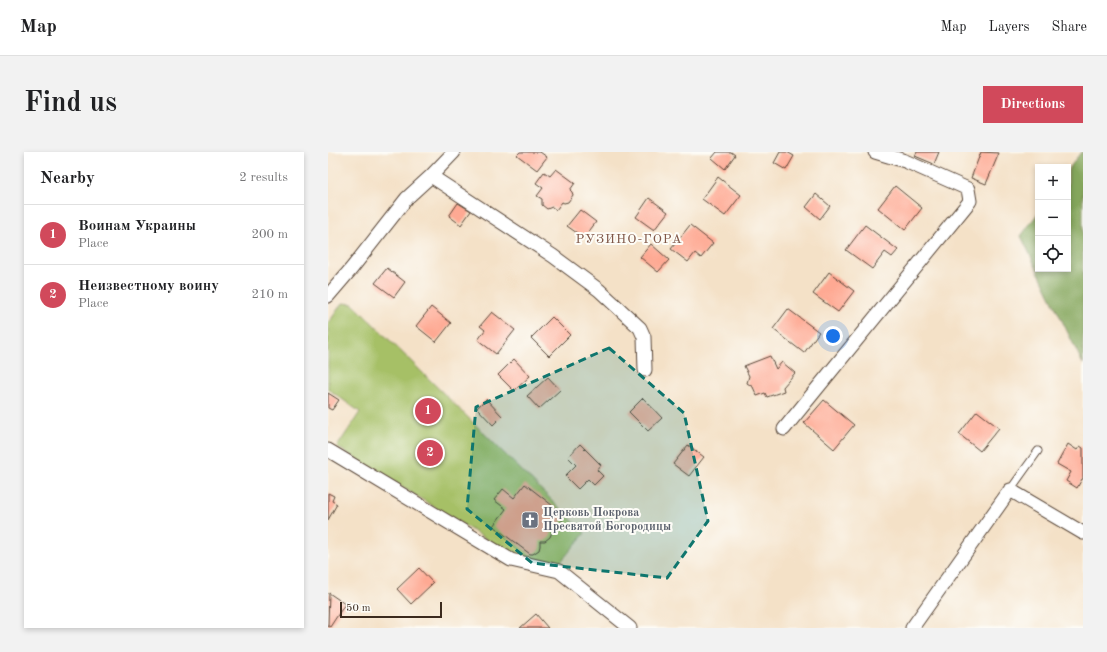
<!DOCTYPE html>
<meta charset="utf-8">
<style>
body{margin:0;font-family:"Old Standard TT",serif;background:#f2f2f2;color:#202124}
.controls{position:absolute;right:12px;top:12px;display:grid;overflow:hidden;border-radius:0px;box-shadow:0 2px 6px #0003}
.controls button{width:36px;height:36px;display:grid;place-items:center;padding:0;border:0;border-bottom:1px solid #e0e0e0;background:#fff;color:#202124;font:20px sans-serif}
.scale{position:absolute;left:12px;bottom:10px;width:102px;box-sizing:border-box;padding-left:4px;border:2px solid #3b2a1e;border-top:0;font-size:11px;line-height:14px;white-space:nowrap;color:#3b2a1e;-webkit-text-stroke:3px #fdfcf7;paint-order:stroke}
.you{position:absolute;left:505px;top:184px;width:14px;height:14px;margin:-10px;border:3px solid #fff;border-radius:50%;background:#1a73e8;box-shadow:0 0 0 6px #1a73e833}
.badge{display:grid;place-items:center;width:26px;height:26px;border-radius:50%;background:#d1495b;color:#fff;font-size:13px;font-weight:700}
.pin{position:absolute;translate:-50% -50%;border:2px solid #fff;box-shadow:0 1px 4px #0006}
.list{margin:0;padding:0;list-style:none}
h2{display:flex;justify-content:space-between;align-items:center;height:52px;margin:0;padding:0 16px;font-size:17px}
h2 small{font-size:13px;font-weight:400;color:#757577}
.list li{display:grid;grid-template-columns:26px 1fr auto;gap:12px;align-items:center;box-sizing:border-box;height:60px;padding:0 16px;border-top:1px solid #e0e0e0}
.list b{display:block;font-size:15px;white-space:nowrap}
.list p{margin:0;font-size:13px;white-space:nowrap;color:#757577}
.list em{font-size:13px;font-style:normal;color:#757577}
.icon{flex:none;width:22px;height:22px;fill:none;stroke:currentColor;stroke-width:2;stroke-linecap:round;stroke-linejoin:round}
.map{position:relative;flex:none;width:755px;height:476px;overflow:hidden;border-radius:0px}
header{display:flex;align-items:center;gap:24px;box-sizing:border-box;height:56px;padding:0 20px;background:#fff;border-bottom:1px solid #e0e0e0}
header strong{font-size:19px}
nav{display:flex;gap:22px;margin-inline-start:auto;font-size:14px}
.intro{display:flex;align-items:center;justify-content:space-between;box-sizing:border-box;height:96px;padding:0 24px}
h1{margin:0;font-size:28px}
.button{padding:10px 18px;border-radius:0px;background:#d1495b;color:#fff;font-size:14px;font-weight:700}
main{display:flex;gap:24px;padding:0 24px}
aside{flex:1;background:#fff;border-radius:0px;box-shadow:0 2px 6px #0003}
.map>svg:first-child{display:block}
.green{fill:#a6c066;stroke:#707542}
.forest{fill:#84a65b;stroke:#60683c}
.building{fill:#fea993}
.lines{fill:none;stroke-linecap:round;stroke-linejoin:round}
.service-casing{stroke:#574537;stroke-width:9}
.minor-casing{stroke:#574537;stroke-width:15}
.service{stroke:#fff;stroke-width:7}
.minor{stroke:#fff;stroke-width:13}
.marked{fill:#0f766e;fill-opacity:0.2;stroke:#0f766e;stroke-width:3;stroke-dasharray:8 5;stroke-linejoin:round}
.labels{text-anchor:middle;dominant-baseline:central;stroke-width:4;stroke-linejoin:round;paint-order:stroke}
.worship-label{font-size:12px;font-weight:bold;fill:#5b616d;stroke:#fdfcf7;text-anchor:start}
.neighbourhood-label{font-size:13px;letter-spacing:1px;fill:#7f5647;stroke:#fdfcf7}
</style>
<header>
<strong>Map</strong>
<nav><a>Map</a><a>Layers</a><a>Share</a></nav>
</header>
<div class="intro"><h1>Find us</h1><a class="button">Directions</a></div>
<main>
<aside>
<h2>Nearby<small>2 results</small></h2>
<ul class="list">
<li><span class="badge">1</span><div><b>Воинам Украины</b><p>Place</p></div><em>200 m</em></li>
<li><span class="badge">2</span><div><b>Неизвестному воину</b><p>Place</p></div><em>210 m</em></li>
</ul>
</aside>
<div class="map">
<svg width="755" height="476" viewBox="0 0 755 476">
<rect width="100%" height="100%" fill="#fdfcf7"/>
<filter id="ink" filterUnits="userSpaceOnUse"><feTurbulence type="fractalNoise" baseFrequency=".025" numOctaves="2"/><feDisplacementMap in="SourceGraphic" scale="8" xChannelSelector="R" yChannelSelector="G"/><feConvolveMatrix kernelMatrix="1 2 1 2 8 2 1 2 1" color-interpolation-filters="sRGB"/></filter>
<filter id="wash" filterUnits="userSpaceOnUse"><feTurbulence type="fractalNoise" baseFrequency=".012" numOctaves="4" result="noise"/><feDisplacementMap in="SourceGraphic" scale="16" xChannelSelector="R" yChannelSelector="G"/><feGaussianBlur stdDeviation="0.9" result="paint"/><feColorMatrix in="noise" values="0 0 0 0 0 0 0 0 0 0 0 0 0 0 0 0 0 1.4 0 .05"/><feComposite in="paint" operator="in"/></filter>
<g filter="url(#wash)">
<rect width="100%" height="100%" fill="#f4e1c7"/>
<path class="green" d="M14,151L25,152L257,381L230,413L187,405L9,295L32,260L0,237V172Z"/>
<path class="forest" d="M753,0H755V212L693,84L710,61V117H740V18Z"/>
<g id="blocks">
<path class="building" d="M192,0H212L219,5L209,18L189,3Z
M389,0H403L407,3L397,17L384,6Z
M452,0H459L466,4L458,18L446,11Z
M589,0H611L606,12L587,4Z
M653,0L671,1L658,32L643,26Z
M228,17L247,31L242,38L244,40L245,43L240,50L236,51L234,50L228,58L224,55L219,57L214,53V47L209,44L215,36L208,31L216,20L222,24Z
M390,25L413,43L397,64L374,47Z
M567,34L594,56L577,78L550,56Z
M488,42L502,54L492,67L478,55Z
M321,46L340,60L326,78L308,65Z
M130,51L143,59L133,73L121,64Z
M252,58L268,70L256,86L239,74Z
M362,73L385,91L373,106L367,101L360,110L343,97Z
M537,73L570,98L564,105L557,100L544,117L518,98Z
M323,92L341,108L330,120L312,105Z
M59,116L77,130L66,145L47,131Z
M501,120L526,139L510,160L485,142Z
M103,155L123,171L108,190L88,174Z
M460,157L491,180L476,201L445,177Z
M164,160L187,178L168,202L150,188L157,178L152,174Z
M224,165L242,183L221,204L203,186Z
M442,204L448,217L454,210L467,221L455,235L456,239L439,245L437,241L429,244L425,235L419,231L421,224L416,214Z
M186,207L202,224L186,239L170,223Z
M220,225L232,238L211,257L199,244Z
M0,241L11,248L4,258L0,256Z
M315,246L334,266L320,279L301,260Z
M158,247L174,264L165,273L149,256Z
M496,248L526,273L506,297L476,271Z
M649,259L671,276L652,299L631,282Z
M252,292L273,313L269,318L275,324L266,333L260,327L250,337L237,324L248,313L240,305Z
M740,292L749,298L752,294L755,296V327H754L749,336L738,329L743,320L729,312Z
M360,293L376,305L361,324L345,312Z
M197,332L234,361L235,364V367L232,372L228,375L223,374L224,380L222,385L217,389H212V394L211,398L205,402H202L165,374L178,357L166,348L175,337L186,346Z
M0,341L6,344L4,349L9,352L0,368Z
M91,416L105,431L83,452L69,437Z
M1,441L17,452L2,475L0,474Z
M208,462L220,476H192Z"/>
</g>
</g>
<g filter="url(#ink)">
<use href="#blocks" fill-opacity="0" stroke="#574537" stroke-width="1"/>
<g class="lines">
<defs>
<path id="service" d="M682,338L710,299"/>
<path id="minor" d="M126,0L103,24L225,104L271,138L312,176L316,185L317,218
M0,144L24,116L79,46L103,24
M456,277L642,49L640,37L577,9L547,0
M0,298L183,408L231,419L302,476
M584,476L682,338L755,381"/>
</defs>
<use href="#service" class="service-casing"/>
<use href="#minor" class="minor-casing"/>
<use href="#service" class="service"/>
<use href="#minor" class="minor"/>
</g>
</g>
<path class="marked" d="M281,196L356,261L380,369L339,426L204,411L139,357L148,255Z"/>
<defs>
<symbol id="church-square" viewBox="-11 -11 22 22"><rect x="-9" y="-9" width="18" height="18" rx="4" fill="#6b7280" stroke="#fdfcf7"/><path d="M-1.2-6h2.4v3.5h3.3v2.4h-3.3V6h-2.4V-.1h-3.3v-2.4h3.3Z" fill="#fff"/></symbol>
</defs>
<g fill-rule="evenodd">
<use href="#church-square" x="192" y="358" width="20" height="20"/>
</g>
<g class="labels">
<g class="worship-label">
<text x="215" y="361">Церковь Покрова<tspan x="215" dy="14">Пресвятой Богородицы</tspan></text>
</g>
<g class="neighbourhood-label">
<text x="301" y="87">РУЗИНО-ГОРА</text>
</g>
</g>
</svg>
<div class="controls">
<button>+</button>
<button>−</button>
<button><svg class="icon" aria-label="locate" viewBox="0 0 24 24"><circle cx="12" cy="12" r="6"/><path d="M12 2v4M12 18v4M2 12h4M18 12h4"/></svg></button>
</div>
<div class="scale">50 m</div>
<div class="you"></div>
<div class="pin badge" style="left:100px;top:259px">1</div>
<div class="pin badge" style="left:102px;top:301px">2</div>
</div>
</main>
